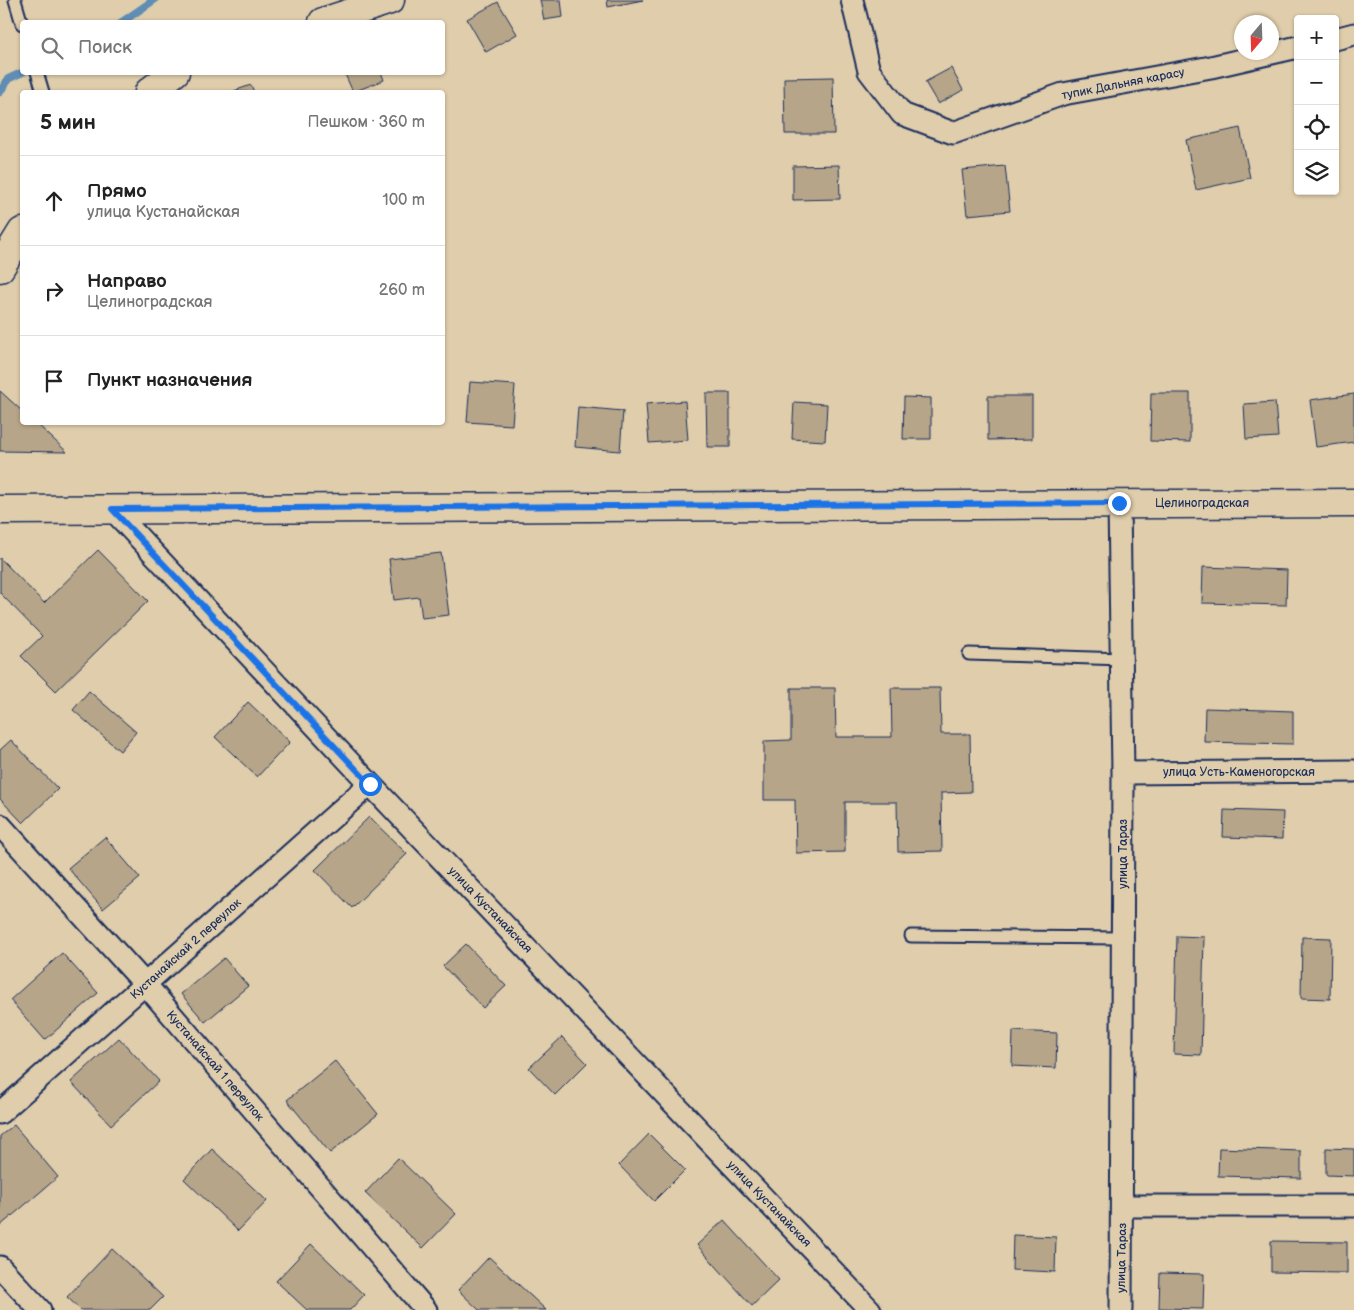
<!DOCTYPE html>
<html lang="ru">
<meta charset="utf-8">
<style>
body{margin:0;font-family:"Balsamiq Sans",sans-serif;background:#f6f6f6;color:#222}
.controls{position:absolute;right:15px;top:15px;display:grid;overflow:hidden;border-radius:5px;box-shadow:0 1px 4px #0004}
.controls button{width:45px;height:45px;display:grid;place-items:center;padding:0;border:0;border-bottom:1px solid #e0e0e0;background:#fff;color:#222;font:25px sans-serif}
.compass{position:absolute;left:1234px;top:15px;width:45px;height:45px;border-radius:50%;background:#fff;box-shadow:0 1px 4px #0004;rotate:199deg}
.stop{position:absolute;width:15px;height:15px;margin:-11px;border:4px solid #1a73e8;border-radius:50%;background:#fff}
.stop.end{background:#1a73e8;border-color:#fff;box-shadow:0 1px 5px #0008}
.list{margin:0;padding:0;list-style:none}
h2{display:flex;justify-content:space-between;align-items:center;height:65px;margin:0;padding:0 20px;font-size:21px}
h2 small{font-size:16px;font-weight:400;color:#767676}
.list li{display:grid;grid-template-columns:32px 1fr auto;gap:15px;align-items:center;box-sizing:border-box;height:90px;padding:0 20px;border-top:1px solid #e0e0e0}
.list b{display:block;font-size:19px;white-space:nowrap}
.list p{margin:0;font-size:16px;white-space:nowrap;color:#767676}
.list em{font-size:16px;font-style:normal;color:#767676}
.icon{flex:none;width:28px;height:28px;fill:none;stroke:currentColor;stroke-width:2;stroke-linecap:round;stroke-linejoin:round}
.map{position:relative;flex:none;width:1354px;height:1310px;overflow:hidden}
.search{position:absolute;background:#fff;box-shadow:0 1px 4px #0004;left:20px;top:20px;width:425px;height:55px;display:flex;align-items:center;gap:12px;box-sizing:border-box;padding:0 18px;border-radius:5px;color:#767676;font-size:19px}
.panel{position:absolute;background:#fff;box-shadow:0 1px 4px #0004;left:20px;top:90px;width:425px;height:335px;border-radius:5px}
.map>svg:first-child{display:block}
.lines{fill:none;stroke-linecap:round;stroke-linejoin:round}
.stream{stroke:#5f8db4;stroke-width:8}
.building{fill:#b6a588;stroke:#1b2f5e}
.lane-casing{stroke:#1b2f5e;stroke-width:15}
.street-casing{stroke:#1b2f5e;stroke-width:25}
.secondary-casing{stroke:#1b2f5e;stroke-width:31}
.lane{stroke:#dfcdab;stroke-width:11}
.street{stroke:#dfcdab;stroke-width:21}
.secondary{stroke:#dfcdab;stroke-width:28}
.route{stroke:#1a73e8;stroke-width:6}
.labels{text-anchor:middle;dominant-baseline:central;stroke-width:4;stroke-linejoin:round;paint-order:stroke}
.street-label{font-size:12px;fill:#1b2f5e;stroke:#dfcdab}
</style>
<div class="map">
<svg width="1354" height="1310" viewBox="0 0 1354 1310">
<rect width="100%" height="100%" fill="#dfcdab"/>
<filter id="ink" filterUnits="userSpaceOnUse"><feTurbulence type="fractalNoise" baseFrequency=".02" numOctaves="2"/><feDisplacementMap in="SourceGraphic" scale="10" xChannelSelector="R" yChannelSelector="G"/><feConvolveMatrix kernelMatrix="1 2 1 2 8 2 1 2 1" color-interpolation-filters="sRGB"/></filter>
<g filter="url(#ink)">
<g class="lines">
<path class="stream" d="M122,22L154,0
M0,92L8,79L23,72"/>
</g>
<path class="building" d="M540,0H561L563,17L544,20Z
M607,0H643L608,7Z
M498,2L517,34L486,52L467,19Z
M951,68L963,90L938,104L925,82Z
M344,72H381L384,80L353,92Z
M833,77L834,134H785L784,78Z
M251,85L254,92H231Z
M1240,128L1250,178L1196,190L1186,140Z
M839,165L840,199L793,200V166Z
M1005,166L1010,211L967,215L962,170Z
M470,382L515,385L512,425L467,422Z
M0,391L22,411V422H35L67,452L0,451Z
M706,393H730V447H707Z
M1151,393H1190V442L1150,441Z
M1354,394V442L1316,447L1310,400Z
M988,396H1032V439L988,440Z
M904,397L931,398V439H903Z
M685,401L688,440L649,443L646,404Z
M794,402L827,404L825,441L792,439Z
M1275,402L1278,437L1246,439L1244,404Z
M578,407L623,411L620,451L575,447Z
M98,550L148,601L56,691L21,656L42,636L0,593V558L44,603Z
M441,553L449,615L422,618L419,597L394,600L389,559Z
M1203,567L1287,570L1286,605L1202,603Z
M791,688H835L836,737H892L891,688H940L941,734H970L971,792L941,793L942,851L898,852L897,802H845V852L796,853L795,800H764V741L791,740Z
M89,691L136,732L120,751L73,710Z
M248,702L290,742L257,777L215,737Z
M1205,708L1293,711V744L1204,742Z
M11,740L58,789L23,823L0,799V750Z
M1224,810L1283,812L1282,839L1223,837Z
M369,817L407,854L352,908L315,870Z
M105,837L140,878L103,909L68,868Z
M1177,936L1204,937L1201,1055L1174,1054Z
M1302,937L1331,938L1330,999L1301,998Z
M466,944L506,986L483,1008L443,966Z
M62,953L98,993L45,1040L10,1000Z
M224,958L248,986L205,1022L181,994Z
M1013,1031L1057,1033L1056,1068L1012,1066Z
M562,1037L587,1063L555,1095L529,1068Z
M119,1038L159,1081L111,1125L71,1082Z
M335,1061L378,1114L330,1153L287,1100Z
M14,1125L58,1177L0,1226V1136Z
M649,1134L685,1170L654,1201L619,1165Z
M1219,1148L1301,1151V1178L1218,1176Z
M1326,1148L1354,1149V1176L1326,1175Z
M212,1149L267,1201L238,1231L184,1179Z
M398,1158L456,1214L423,1248L365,1193Z
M724,1220L779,1280L752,1306L697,1245Z
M1013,1235L1056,1237L1055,1272L1012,1270Z
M1271,1241L1347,1242V1273L1271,1272Z
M311,1244L364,1295L350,1310H307L276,1281Z
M112,1249L163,1297L150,1310H81L67,1297Z
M489,1257L546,1310H479L458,1290Z
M1160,1273L1204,1274L1203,1309L1159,1308Z"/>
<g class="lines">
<defs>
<path id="lane" d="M15,0L22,24
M37,72L43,92
M969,654L1122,659
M911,936L1123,938"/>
<path id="street" d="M852,0L869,71L902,114L953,133L1063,94L1211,67L1298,47
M1335,39L1354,34
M1119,503L1123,773L1121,1310
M112,509L370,784L870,1310
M1123,773L1354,771
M0,825L146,985L426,1310
M0,1113L370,784
M1123,1206H1354
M0,1267L40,1310"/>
<path id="secondary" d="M323,22L390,0
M149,92L175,72
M0,268L22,232
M0,510L1354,503"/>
</defs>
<use href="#lane" class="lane-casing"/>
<use href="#street" class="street-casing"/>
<use href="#secondary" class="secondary-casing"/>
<use href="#lane" class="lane"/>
<use href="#street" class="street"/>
<use href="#secondary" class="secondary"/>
</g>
</g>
<g class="lines" filter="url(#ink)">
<path class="route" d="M370,784L112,509L1119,503"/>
</g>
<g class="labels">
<g class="street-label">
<text transform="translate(1123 84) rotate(-11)">тупик Дальняя карасу</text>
<text x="1202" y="503">Целиноградская</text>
<text x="1239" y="772">улица Усть-Каменогорская</text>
<text transform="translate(1123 854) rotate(-90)">улица Тараз</text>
<text transform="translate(490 910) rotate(46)">улица Кустанайская</text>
<text transform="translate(186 949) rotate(-42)">Кустанайскай 2 переулок</text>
<text transform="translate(215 1066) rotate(49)">Кустанайскай 1 переулок</text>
<text transform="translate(769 1204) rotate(46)">улица Кустанайская</text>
<text transform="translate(1122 1258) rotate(-89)">улица Тараз</text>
</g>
</g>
</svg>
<div class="controls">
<button>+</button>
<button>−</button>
<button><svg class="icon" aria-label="locate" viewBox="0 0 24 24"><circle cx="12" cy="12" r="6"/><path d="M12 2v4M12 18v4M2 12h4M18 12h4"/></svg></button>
<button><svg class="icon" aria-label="layers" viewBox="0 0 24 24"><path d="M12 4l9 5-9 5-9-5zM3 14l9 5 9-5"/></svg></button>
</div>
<svg class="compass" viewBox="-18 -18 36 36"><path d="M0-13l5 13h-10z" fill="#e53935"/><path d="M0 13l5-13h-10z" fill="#767676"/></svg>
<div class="stop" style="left:370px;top:784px"></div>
<div class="stop end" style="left:1119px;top:503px"></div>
<div class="search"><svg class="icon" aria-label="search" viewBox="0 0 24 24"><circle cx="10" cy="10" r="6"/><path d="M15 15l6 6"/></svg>Поиск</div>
<section class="panel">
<h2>5 мин<small>Пешком · 360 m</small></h2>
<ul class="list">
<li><svg class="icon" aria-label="ahead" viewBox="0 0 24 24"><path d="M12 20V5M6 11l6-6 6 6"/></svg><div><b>Прямо</b><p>улица Кустанайская</p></div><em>100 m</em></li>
<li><svg class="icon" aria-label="right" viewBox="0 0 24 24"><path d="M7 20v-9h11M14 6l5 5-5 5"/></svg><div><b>Направо</b><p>Целиноградская</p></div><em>260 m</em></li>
<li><svg class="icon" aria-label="arrive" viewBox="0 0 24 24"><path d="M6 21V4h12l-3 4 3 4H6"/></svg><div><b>Пункт назначения</b></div></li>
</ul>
</section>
</div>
